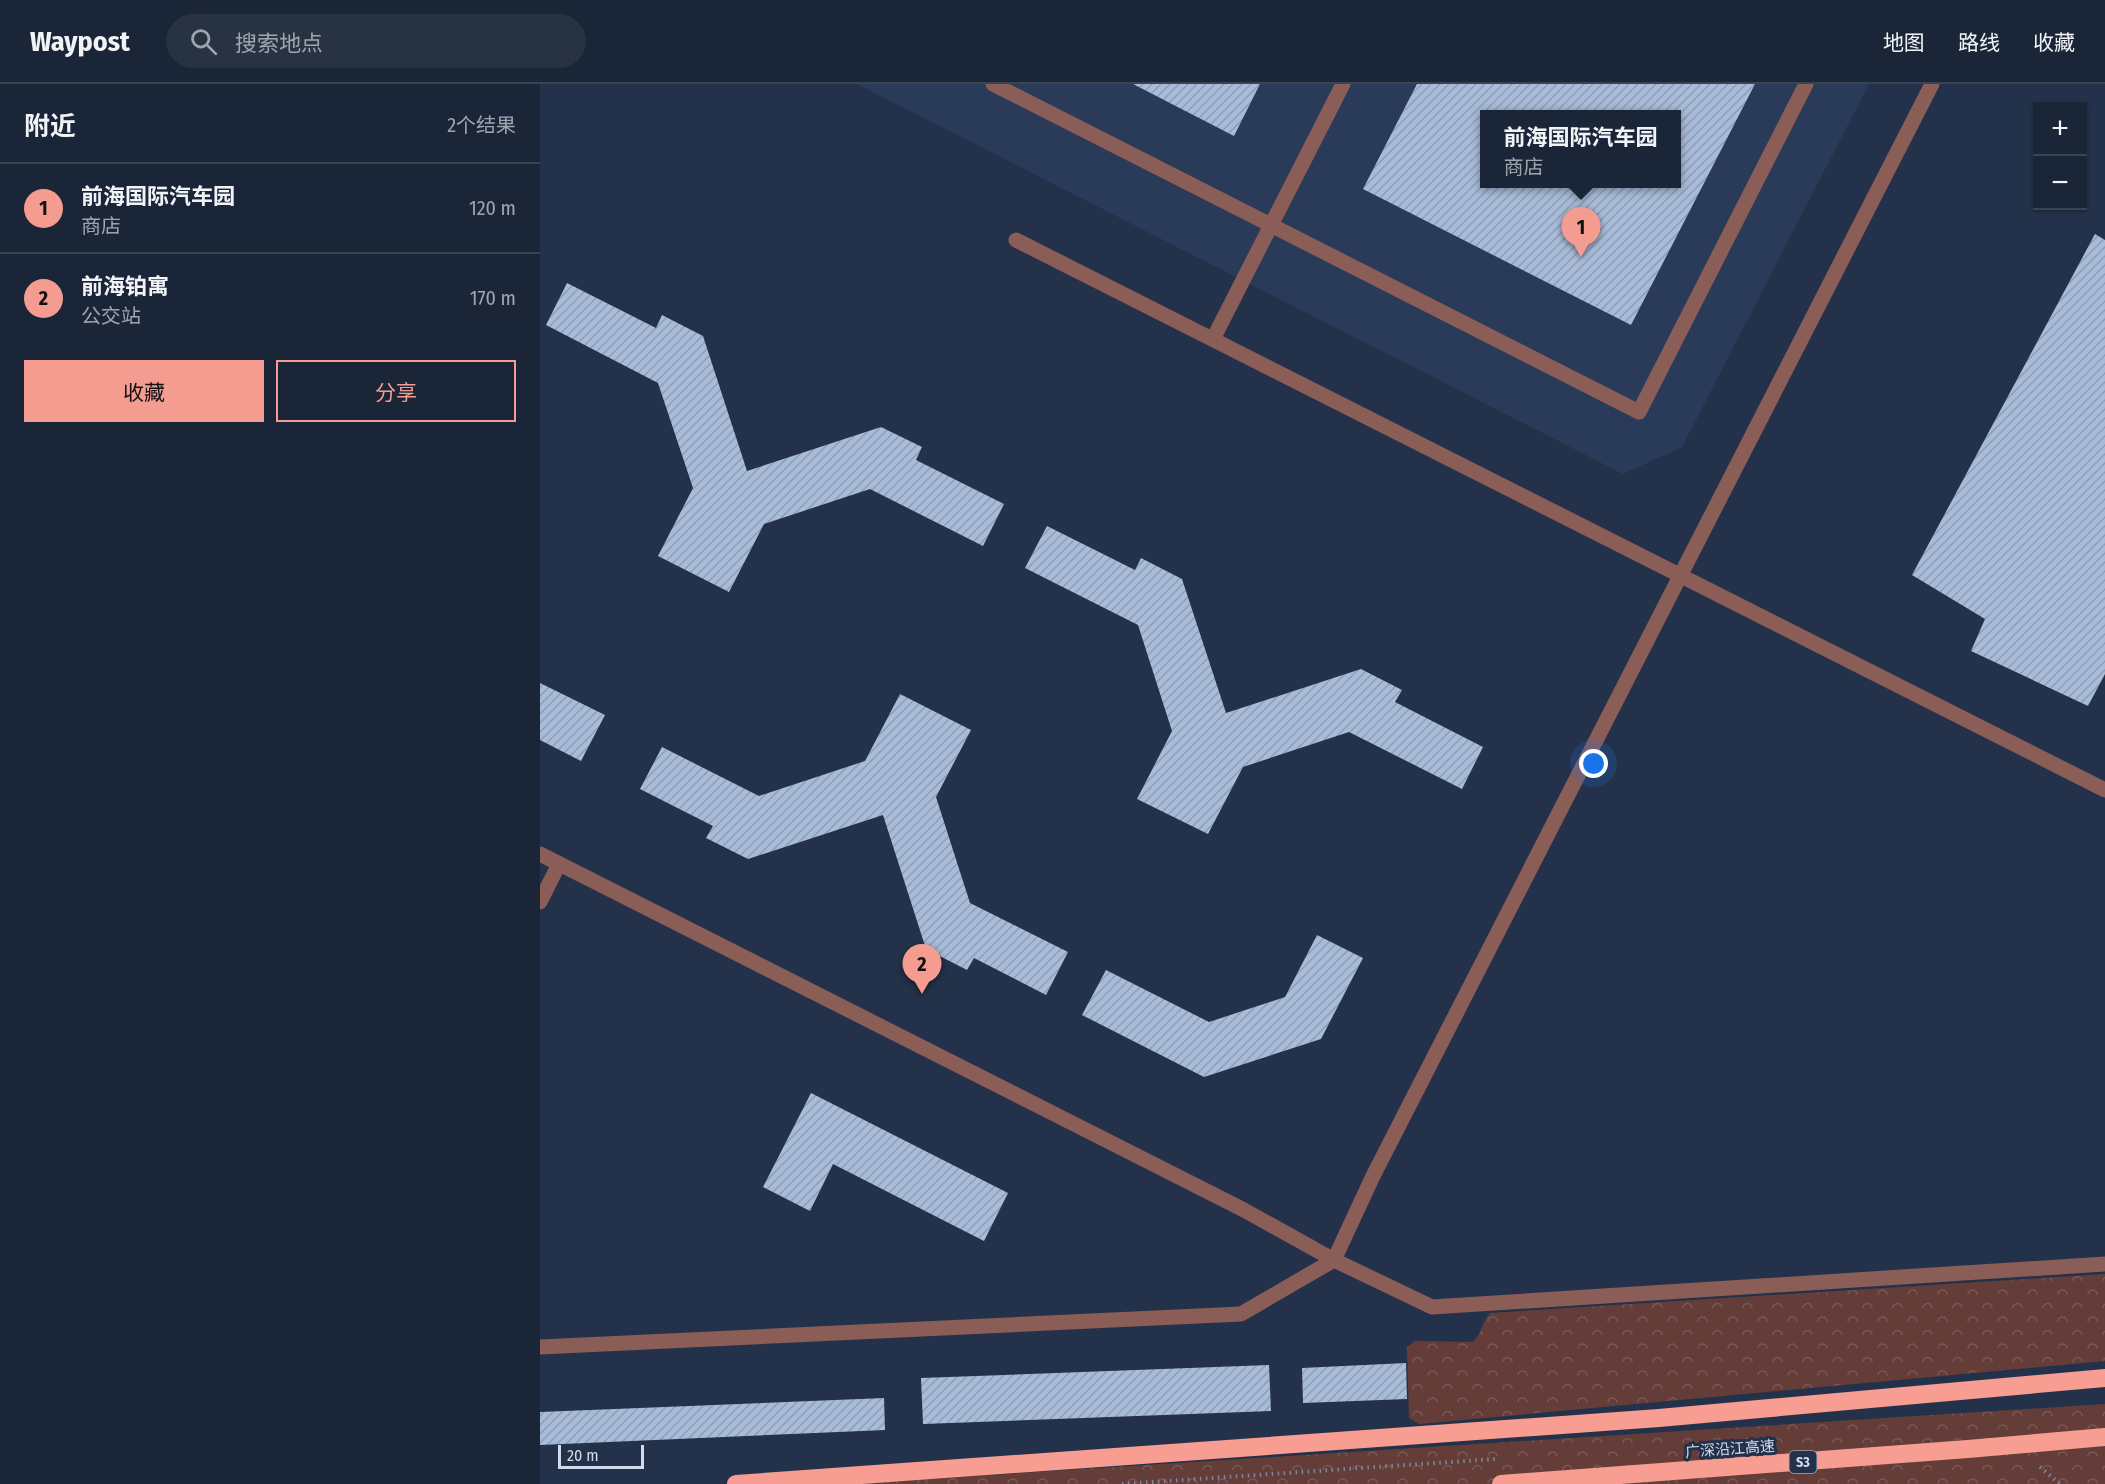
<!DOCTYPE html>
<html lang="zh">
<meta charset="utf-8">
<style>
body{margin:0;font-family:"Fira Sans Condensed","Noto Sans SC",sans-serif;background:#273243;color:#f1f3f6}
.controls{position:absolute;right:18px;top:18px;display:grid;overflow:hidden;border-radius:0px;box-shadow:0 2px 4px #0004}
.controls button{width:54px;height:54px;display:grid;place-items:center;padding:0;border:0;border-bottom:2px solid #384353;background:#1a2638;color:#f1f3f6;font:30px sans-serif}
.scale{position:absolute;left:18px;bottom:15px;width:86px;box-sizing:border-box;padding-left:6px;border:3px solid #d1dbeb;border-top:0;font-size:16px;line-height:21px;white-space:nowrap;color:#d1dbeb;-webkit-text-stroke:4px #23324a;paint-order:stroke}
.you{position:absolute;left:1054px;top:680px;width:21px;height:21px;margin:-15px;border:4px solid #fff;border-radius:50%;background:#1a73e8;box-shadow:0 0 0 9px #1a73e833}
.badge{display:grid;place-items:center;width:39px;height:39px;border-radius:50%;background:#f59c91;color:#111;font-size:20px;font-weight:700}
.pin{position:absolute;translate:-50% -50px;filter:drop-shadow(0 2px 3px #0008)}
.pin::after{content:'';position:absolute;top:32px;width:21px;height:18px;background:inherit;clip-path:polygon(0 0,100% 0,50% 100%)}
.popup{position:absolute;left:940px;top:26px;width:201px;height:78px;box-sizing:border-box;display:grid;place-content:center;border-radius:0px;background:#1a2638;filter:drop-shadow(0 2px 4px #0005);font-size:20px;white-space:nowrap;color:#9fa5ae}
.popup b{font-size:22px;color:#f1f3f6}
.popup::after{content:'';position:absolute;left:50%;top:100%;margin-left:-12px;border:12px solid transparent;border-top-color:#1a2638}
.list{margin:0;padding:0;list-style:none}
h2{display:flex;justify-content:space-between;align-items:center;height:78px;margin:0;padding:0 24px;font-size:26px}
h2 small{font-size:20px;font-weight:400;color:#9fa5ae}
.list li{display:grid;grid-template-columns:39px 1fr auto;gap:18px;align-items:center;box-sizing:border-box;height:90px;padding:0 24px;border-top:2px solid #384353}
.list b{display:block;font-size:22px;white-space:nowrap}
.list p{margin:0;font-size:20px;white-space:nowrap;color:#9fa5ae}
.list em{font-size:20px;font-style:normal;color:#9fa5ae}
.actions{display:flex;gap:12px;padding:18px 24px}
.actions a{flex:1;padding:14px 0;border:2px solid #f59c91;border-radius:0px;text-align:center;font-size:21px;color:#f59c91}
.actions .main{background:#f59c91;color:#111}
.icon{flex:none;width:33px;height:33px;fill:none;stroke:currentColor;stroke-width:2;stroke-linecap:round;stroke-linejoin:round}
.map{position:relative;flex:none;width:1565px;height:1400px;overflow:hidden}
header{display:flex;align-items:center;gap:36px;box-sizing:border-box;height:84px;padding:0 30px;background:#1a2638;border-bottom:2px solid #384353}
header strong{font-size:28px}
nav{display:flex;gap:33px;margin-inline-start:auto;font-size:21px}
.search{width:420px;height:54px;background:#273243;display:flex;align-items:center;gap:15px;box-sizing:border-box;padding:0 21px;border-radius:33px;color:#9fa5ae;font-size:22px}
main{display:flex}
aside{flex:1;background:#1a2638}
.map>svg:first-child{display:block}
.built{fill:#293b59;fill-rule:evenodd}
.forest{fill:url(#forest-crowns)}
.building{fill:url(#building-hatch);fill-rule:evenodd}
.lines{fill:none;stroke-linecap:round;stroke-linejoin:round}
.path{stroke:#7c899d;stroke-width:4;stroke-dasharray:1.5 4.5;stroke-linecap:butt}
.minor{stroke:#8b5d57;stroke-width:15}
.highway{stroke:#f79d92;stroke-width:18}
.highway-bridge{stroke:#f79d92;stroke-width:18}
.labels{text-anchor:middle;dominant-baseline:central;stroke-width:6;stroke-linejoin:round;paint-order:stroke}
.shield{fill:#23324a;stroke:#9da8bb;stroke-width:1.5}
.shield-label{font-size:14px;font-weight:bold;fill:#d1dbeb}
.street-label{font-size:15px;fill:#d1dbeb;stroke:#23324a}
</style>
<header>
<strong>Waypost</strong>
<div class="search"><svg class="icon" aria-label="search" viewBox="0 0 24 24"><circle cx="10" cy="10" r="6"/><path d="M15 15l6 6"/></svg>搜索地点</div>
<nav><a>地图</a><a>路线</a><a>收藏</a></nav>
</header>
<main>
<aside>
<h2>附近<small>2个结果</small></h2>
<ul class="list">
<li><span class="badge">1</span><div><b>前海国际汽车园</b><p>商店</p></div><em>120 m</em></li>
<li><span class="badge">2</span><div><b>前海铂寓</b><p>公交站</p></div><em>170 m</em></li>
</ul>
<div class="actions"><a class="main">收藏</a><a>分享</a></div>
</aside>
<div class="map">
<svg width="1565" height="1400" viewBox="0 0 1565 1400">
<defs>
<pattern id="forest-crowns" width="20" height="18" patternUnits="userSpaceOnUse" patternTransform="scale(1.5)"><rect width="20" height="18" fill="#643d39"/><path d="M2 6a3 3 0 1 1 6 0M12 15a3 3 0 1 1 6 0" fill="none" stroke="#795856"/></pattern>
<pattern id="building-hatch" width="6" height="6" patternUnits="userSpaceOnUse" patternTransform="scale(1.5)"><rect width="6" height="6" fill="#a8bbd9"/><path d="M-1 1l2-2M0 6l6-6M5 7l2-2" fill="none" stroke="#8e9db4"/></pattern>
</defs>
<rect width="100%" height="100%" fill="#23324a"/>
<path class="built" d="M317,0H1329L1142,363L1083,390ZM945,30H1137V100H945Z"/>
<path class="forest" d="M1565,1190V1277L879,1340L869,1334L867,1263L875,1257L933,1258C942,1250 942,1238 950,1229Z
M1565,1320V1400H308Z"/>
<path class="building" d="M593,0H720L694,52Z
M877,0H1215L1091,241L823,105ZM945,30H1137V100H945Z
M1555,150L1565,156V590L1548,622L1431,567L1445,535L1372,491Z
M27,199L116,244L122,231L163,252L207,387L341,343L382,363L376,376L464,420L443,462L330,405L224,440L189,508L118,472L153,404L118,299L6,241Z
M507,442L595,486L601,474L642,495L686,629L821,585L862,606L855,618L943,663L922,705L809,648L703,683L668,750L597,715L632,647L598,541L485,484Z
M0,599L65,631L41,677L0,656Z
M360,610L431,646L396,713L430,819L528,868L506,911L434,874L427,886L386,865L343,731L208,775L166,754L173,742L100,705L122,663L219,712L325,677Z
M777,851L823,874L781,955L664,993L542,931L566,886L669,938L745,913Z
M271,1009L468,1109L444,1157L293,1080L270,1127L223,1103Z
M866,1279L867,1315L763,1319L762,1284Z
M729,1281L731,1327L383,1340L381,1294Z
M344,1314L345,1346L0,1361V1328Z"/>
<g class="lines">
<path class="path" d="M1500,1383L1520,1400
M582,1400L955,1375"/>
<path class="minor" d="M453,0L1099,328L1266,0
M476,156L1565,706
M673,255L803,0
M0,770L704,1126L794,1176L892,1223L1565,1180
M0,818L19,780
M0,1263L701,1230L794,1176L833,1092L1392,0"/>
<path class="highway" d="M196,1400L1119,1334L1565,1294"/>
<path class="highway-bridge" d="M961,1400L1428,1365L1565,1353"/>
</g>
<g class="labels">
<rect class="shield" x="1249.5" y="1367" width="27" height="22" rx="4.5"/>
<g class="shield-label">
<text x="1263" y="1378">S3</text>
</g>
<g class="street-label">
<text transform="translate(1190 1365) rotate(-4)">广深沿江高速</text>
</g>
</g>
</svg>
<div class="controls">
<button>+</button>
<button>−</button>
</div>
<div class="scale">20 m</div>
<div class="you"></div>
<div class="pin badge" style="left:1041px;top:173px">1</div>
<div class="popup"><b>前海国际汽车园</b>商店</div>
<div class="pin badge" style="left:382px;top:910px">2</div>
</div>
</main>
